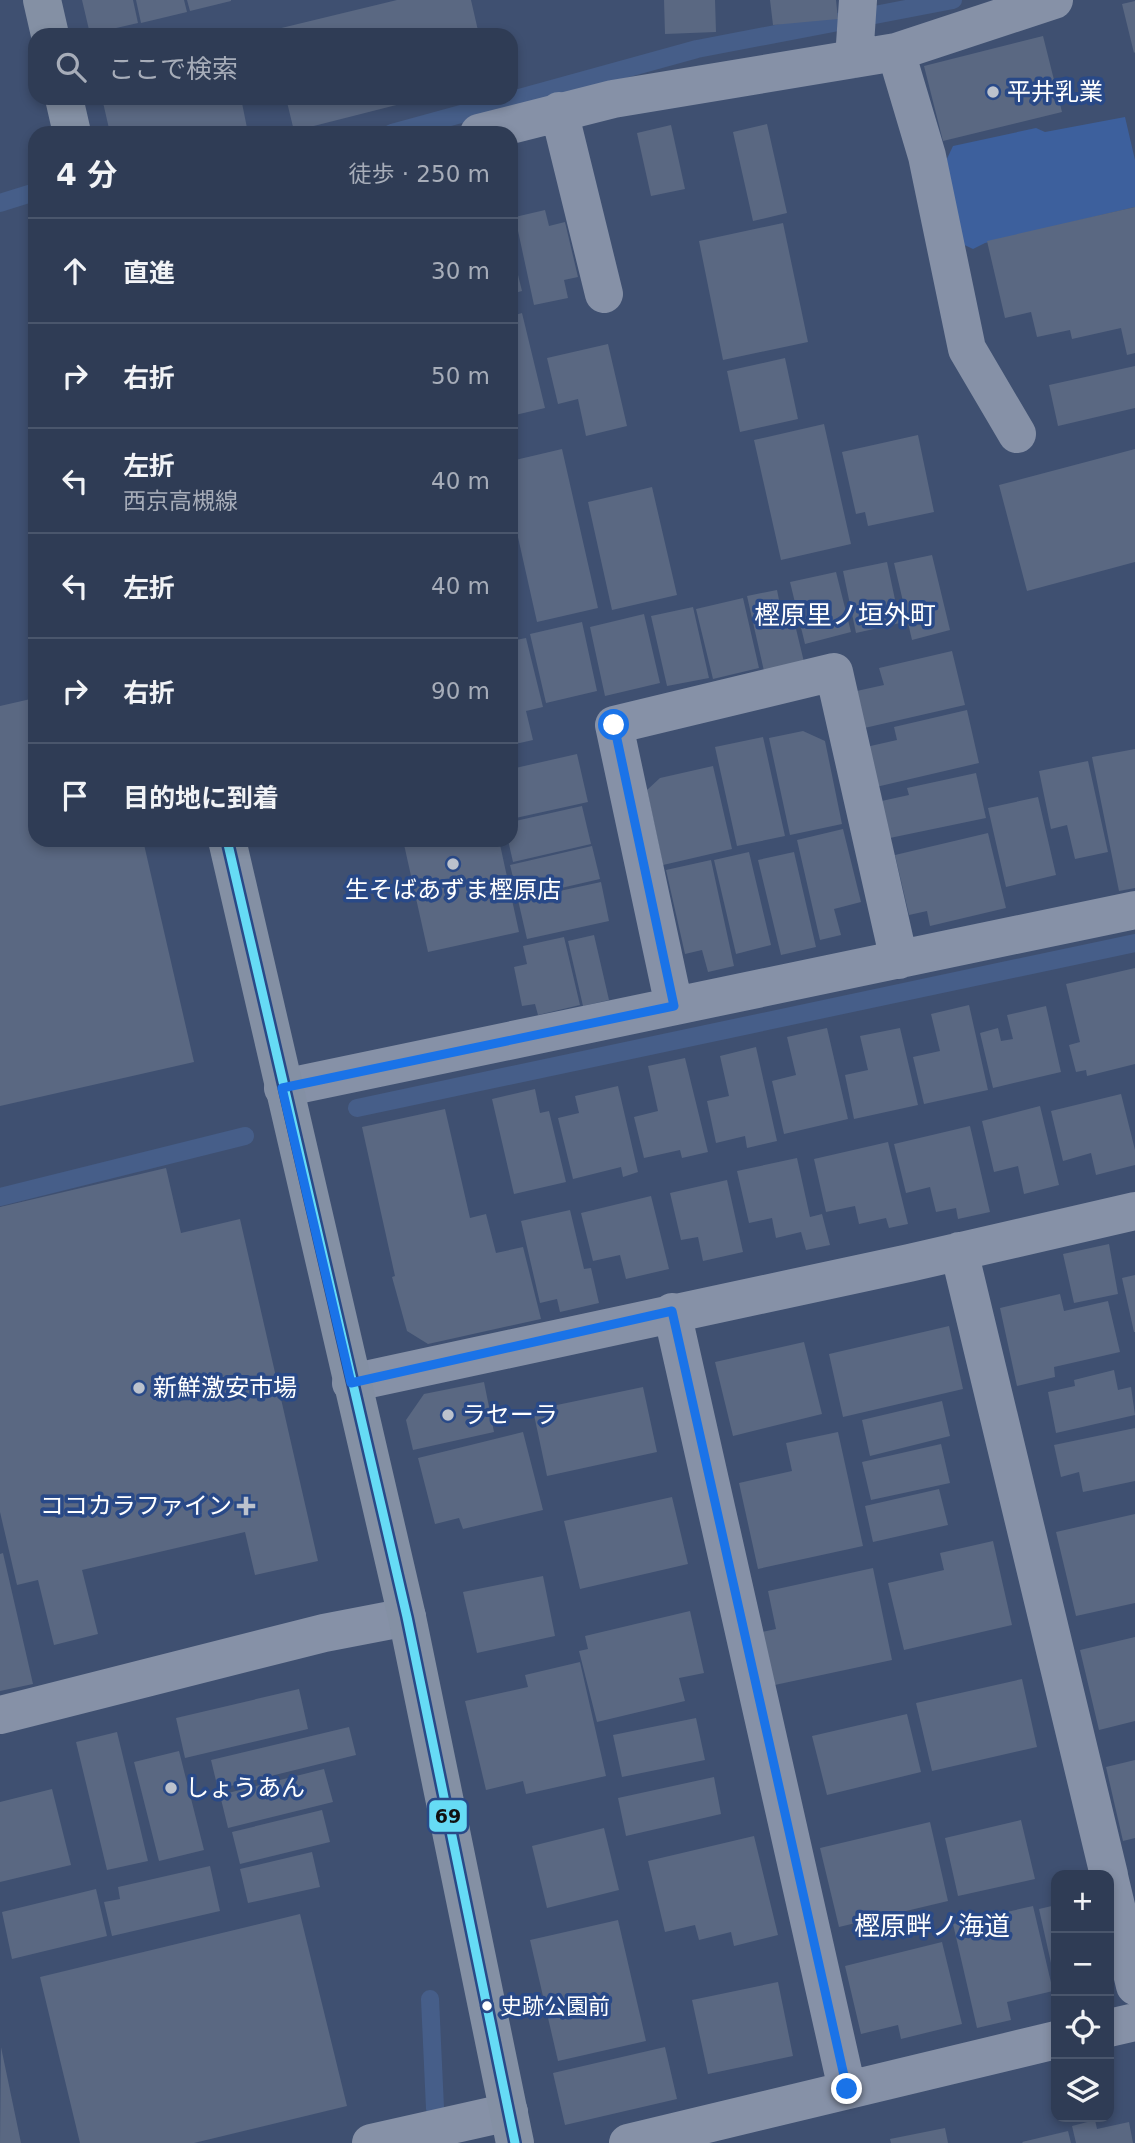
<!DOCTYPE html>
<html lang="ja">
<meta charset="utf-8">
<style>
body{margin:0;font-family:"DejaVu Sans","Noto Sans JP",sans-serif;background:#37435b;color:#f1f3f6}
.controls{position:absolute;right:21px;bottom:21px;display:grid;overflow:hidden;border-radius:14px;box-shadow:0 4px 10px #0003}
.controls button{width:63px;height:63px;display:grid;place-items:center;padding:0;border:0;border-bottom:2px solid #4a566c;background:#2f3c55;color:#f1f3f6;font:35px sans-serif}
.stop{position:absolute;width:21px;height:21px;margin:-16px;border:5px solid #1a73e8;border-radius:50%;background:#fff}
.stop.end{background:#1a73e8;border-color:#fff;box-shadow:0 2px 7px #0008}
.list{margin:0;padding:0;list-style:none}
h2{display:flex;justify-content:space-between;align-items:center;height:91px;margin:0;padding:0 28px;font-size:30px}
h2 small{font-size:23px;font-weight:400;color:#a7adb9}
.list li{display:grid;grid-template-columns:46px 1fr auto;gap:21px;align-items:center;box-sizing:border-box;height:105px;padding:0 28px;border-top:2px solid #4a566c}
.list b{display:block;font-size:26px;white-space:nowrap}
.list p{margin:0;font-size:23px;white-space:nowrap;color:#a7adb9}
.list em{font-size:23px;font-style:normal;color:#a7adb9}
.icon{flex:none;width:38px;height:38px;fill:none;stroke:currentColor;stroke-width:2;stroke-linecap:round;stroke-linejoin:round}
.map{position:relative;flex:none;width:1135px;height:2143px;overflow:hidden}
.search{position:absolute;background:#2f3c55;box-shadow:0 4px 10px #0003;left:28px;top:28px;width:490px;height:77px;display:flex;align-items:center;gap:18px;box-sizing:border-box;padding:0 24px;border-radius:21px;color:#a7adb9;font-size:26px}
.panel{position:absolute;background:#2f3c55;box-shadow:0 4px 10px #0003;left:28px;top:126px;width:490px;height:721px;border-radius:21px}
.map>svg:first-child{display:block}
.green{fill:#3d609d}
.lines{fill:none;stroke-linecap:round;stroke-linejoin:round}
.stream{stroke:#465e89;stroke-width:18}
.building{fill:#5a6882}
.minor{stroke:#8691a7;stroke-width:38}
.major{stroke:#8490a4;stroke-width:38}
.bus-1-casing{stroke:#294987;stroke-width:14}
.bus-1{stroke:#66dbf5;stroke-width:9}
.route{stroke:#1a73e8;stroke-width:9}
.poi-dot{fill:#bcc2cd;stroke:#294987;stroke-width:2.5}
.bus-dot{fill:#fff;stroke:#294987;stroke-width:2.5}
.labels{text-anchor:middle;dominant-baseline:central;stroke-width:7;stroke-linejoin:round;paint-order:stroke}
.bus-label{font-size:22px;fill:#fff;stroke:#294987;text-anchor:start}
.poi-label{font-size:24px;fill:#fff;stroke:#294987;text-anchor:start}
.neighbourhood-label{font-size:26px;fill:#fff;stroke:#294987}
.line-badge{stroke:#294987;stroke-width:2.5}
.pale-badge-label{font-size:19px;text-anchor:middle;font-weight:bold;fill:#111}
</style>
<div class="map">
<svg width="1135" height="2143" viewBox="0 0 1135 2143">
<rect width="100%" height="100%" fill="#3f5071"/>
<path class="green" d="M1125,117L1135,160V207L985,243L973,249L958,242L944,165L953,146L1036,128L1045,132Z"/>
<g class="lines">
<path class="stream" d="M392,133L697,49L953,0
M0,203L35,192
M357,1108L1135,943
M0,1197L245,1136
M430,1999L435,2108L440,2129"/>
</g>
<path class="building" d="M82,0H133L138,23L90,34Z
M136,0H184L187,12L141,23Z
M187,0H231V1L190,11Z
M397,0H471L479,35H270L269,31Z
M664,0H715L716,32L665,34Z
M770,0H836L838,19L773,25Z
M1135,1V52L1134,53L1122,4Z
M1043,36L1062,112L943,141L924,66Z
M102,98H241L248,133H110Z
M286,98H420V99L294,131Z
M767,124L787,213L753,221L733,132Z
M671,125L685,189L651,196L637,133Z
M1135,207V353L1127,355L1121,328L1072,339L1070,330L1037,337L1031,312L1005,318L987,241Z
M545,210L549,226L565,222L578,277L564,280L568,298L534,305L515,217Z
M783,223L808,342L723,360L699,241Z
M511,247L522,291L511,294Z
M522,313L545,408L511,416V316Z
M608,344L627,426L586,436L578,399L558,404L547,358Z
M785,358L798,419L740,432L727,371Z
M1135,366V408L1058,426L1049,385Z
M824,424L851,544L781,560L754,440Z
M918,435L934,512L868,526L865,512L856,514L842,452Z
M562,449L598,608L537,622L511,506V461Z
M1135,449V562L1027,591L999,485Z
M652,487L677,595L612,610L588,502Z
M932,555L950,630L912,640L894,563Z
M887,562L900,623L856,633L843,571Z
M836,572L851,632L805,644L790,582Z
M777,590L781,610L791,608L804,662L764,671L747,596Z
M743,598L759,668L713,679L696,609Z
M693,607L709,678L667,686L651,616Z
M644,614L660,683L605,696L590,627Z
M582,622L597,691L546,703L530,634Z
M526,638L543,707L526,711L533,740L511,745V641Z
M952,651L965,705L860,729L852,692L884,685L879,668Z
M35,698V840H143L194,1062L0,1106V706Z
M967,710L979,763L876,787L866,747L897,740L894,727Z
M803,731L825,741L842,824L790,835L769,738Z
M763,737L785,836L737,846L715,747Z
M1135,749V888L1119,891L1092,757Z
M577,754L588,802L511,819V769Z
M1088,761L1108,852L1075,859L1067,825L1051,829L1039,771Z
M713,766L732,849L663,865L647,790L660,778Z
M976,773L986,818L885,839L877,802L909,795L907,788Z
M1038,797L1056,875L1006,887L988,808Z
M582,806L591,844L513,862L508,840H511V822Z
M843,829L861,902L834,909L841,935L820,940L797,840Z
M988,833L1006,908L930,926L927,911L909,915L895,855Z
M403,840H499L519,932L428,952Z
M592,846L600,879L518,898L510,865Z
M749,852L771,945L736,954L714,860Z
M794,852L816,947L781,955L758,860Z
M711,860L734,966L708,972L702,950L685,954L666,870Z
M601,882L609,921L527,939L518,900Z
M594,935L609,1000L583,1006L568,941Z
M564,937L580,1005L538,1015L535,1004L522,1006L514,967L527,964L523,946Z
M1135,968V1064L1087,1076L1086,1070L1076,1072L1069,1045L1080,1042L1066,984Z
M969,1005L988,1090L924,1104L913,1057L940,1051L931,1014Z
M1046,1006L1061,1072L993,1088L980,1033L998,1028L1001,1041L1013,1039L1007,1015Z
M827,1028L848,1119L784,1134L772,1081L796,1075L787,1037Z
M900,1028L918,1105L854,1119L845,1075L868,1070L860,1036Z
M756,1047L777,1141L747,1148L745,1136L716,1143L707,1101L729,1096L720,1056Z
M685,1058L708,1152L682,1158L680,1150L644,1158L634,1117L658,1111L648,1066Z
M618,1086L638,1172L623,1177L621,1167L573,1179L558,1118L579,1113L575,1096Z
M535,1089L540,1113L549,1111L566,1182L514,1194L492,1099Z
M1121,1094L1135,1150V1165L1096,1175L1091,1153L1063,1161L1051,1111Z
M1040,1106L1059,1185L1024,1194L1018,1166L994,1172L982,1121Z
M445,1109L470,1218L486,1214L496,1253L523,1247L541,1319L428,1344L407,1331L392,1277L395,1276L362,1127Z
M970,1126L990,1212L958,1219L956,1208L936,1212L930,1187L906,1193L894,1144Z
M888,1142L908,1224L889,1228L886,1218L859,1224L855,1206L826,1212L814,1159Z
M797,1158L810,1217L822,1214L830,1245L806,1250L801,1232L776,1238L772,1218L749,1223L737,1171Z
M166,1168L181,1233L240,1219L318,1561L255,1575L245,1532L82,1570L98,1634L54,1645L38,1580L17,1585L0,1512V1207Z
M727,1180L743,1252L703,1261L698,1237L681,1240L670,1193Z
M651,1196L669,1269L626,1279L620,1255L593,1261L581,1213Z
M570,1210L584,1269L591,1268L599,1303L560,1312L557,1299L540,1303L521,1221Z
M1109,1244L1118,1294L1074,1303L1063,1254Z
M1135,1275V1332H1134L1122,1278Z
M1060,1294L1064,1311L1108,1301L1120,1352L1054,1367L1055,1377L1017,1386L1000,1308Z
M949,1326L963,1389L843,1417L829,1354Z
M804,1342L822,1414L733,1436L715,1362Z
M1114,1370L1118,1390L1131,1387L1135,1415L1056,1433L1048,1392L1075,1386L1074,1380Z
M484,1382L494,1432L413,1450L406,1420L424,1394Z
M643,1387L657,1452L547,1476L533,1410Z
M942,1401L950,1436L870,1456L862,1420Z
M1135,1428V1481L1083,1492L1079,1472L1061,1477L1054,1445Z
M523,1432L543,1510L463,1529L459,1518L435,1524L418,1458Z
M838,1432L863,1546L758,1569L739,1483L792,1471L786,1443Z
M941,1444L950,1483L871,1500L862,1462Z
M939,1489L948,1525L873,1542L865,1506Z
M672,1497L688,1564L580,1589L564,1521Z
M1135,1514V1603L1076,1616L1056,1532Z
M993,1541L1012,1625L904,1650L888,1583L944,1570L940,1553Z
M3,1553L33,1684L0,1691V1554Z
M873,1568L892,1660L770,1686L758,1633L776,1629L768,1591Z
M543,1576L555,1636L477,1653L463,1592Z
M690,1611L704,1673L679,1678L685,1701L597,1722L579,1651L588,1649L585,1636Z
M1135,1637V1721L1099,1730L1080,1650Z
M580,1662L606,1776L526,1794L523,1781L486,1790L465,1701L528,1687L525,1675Z
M1022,1679L1037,1747L932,1771L916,1703Z
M299,1689L308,1729L185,1758L176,1718Z
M907,1714L921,1772L827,1795L812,1736Z
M696,1718L705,1760L622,1777L613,1735Z
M349,1727L356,1755L218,1789L211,1760Z
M117,1732L148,1861L107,1870L76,1742Z
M179,1751L204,1850L159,1861L134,1762Z
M1135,1760V1838L1123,1841L1106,1767Z
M324,1769L333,1802L228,1828L220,1795Z
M714,1777L721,1814L626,1836L618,1798Z
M52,1789L71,1865L0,1882V1802Z
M322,1810L330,1842L240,1864L232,1832Z
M1021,1820L1035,1879L958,1896L945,1838Z
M930,1822L948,1901L839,1927L820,1848Z
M604,1828L619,1890L547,1908L532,1846Z
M754,1836L778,1935L734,1946L731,1932L699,1940L695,1925L665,1932L648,1861Z
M312,1852L320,1887L248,1903L240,1869Z
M210,1866L220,1911L112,1936L104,1902L120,1899L118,1887Z
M96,1889L107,1936L12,1959L2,1912Z
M1056,1905V1981H1055L1039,1909Z
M1033,1906L1053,1991L1007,2002L1011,2020L977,2028L953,1924Z
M300,1914L347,2106L194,2143H80L40,1977Z
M618,1920L646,2041L558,2061L530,1940Z
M942,1942L962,2024L901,2039L898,2025L861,2034L845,1966Z
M778,1982L793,2056L708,2074L692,2000Z
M1,2047L21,2143H0Z
M665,2047L677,2099L565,2125L553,2073Z
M1095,2120L1097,2129L1129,2122L1133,2143H1076L1072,2126Z
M945,2128L948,2143H891L890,2139Z
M1068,2131L1071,2143H1023L1022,2142Z"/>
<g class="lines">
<path class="minor" d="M896,52L927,156L967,349L1017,434
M854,59L858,0
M559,111L604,294
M479,133L613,99L896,52L1054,0
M674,1006L614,725L834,672L899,960
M283,1088L1135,910
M959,1251L1109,1875
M672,1312L847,2089
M351,1383L909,1263L1135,1211
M0,1715L324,1633L407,1617
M1109,1876L1135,1986
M1109,2028L1135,2022
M371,2143L509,2112
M628,2143L1056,2040"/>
<path class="major" d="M42,0L50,35
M64,98L72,133
M227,840L407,1617L515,2143"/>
<defs>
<path id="bus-1" d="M227,840L407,1617L515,2143"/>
</defs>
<use href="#bus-1" class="bus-1-casing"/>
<use href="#bus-1" class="bus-1"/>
</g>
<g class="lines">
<path class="route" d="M614,725L674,1006L282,1088L351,1383L672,1311L847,2089"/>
</g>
<g class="poi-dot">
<circle cx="993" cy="92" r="7"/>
<circle cx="453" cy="864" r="7"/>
<circle cx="139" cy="1388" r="7"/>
<circle cx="448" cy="1415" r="7"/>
<path d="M242.5 1495.5h7v7h7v7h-7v7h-7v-7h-7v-7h7z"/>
<circle cx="171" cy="1788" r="7"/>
</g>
<circle class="bus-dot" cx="487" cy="2006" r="6"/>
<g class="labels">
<g class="bus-label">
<text x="500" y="2006">史跡公園前</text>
</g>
<g class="poi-label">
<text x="1007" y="92">平井乳業</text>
<text x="453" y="890" text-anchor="middle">生そばあずま樫原店</text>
<text x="153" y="1388">新鮮激安市場</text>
<text x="462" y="1415">ラセーラ</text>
<text x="232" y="1506" text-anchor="end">ココカラファイン</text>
<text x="185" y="1788">しょうあん</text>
</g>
<g class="neighbourhood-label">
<text x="845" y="615">樫原里ノ垣外町</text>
<text x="932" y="1926">樫原畔ノ海道</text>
</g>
</g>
<rect class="line-badge" x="428" y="1799" width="40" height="34" rx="7" fill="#66dbf5"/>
<g class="pale-badge-label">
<text x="448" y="1823">69</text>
</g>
</svg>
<div class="controls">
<button>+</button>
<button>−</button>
<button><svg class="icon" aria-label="locate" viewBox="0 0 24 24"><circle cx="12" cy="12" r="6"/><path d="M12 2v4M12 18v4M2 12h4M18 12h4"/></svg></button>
<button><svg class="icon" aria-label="layers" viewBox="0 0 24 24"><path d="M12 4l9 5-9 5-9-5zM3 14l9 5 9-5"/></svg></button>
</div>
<div class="stop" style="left:614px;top:725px"></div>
<div class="stop end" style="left:847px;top:2089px"></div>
<div class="search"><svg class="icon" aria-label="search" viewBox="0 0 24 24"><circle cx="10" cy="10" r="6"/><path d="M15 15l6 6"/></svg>ここで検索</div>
<section class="panel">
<h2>4 分<small>徒歩 · 250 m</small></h2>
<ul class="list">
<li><svg class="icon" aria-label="ahead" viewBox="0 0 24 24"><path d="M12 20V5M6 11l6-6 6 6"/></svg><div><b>直進</b></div><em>30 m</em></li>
<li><svg class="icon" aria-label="right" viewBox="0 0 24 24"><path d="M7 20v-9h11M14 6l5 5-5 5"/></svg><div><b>右折</b></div><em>50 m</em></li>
<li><svg class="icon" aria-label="left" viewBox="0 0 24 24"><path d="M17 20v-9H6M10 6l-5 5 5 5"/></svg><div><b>左折</b><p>西京高槻線</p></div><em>40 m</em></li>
<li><svg class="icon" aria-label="left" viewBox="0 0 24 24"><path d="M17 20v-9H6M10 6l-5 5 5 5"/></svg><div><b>左折</b></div><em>40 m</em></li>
<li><svg class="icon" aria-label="right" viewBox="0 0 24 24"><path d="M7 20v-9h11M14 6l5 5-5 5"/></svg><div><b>右折</b></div><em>90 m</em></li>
<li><svg class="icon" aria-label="arrive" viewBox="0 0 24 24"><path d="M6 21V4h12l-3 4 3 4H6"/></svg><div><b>目的地に到着</b></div></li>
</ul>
</section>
</div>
